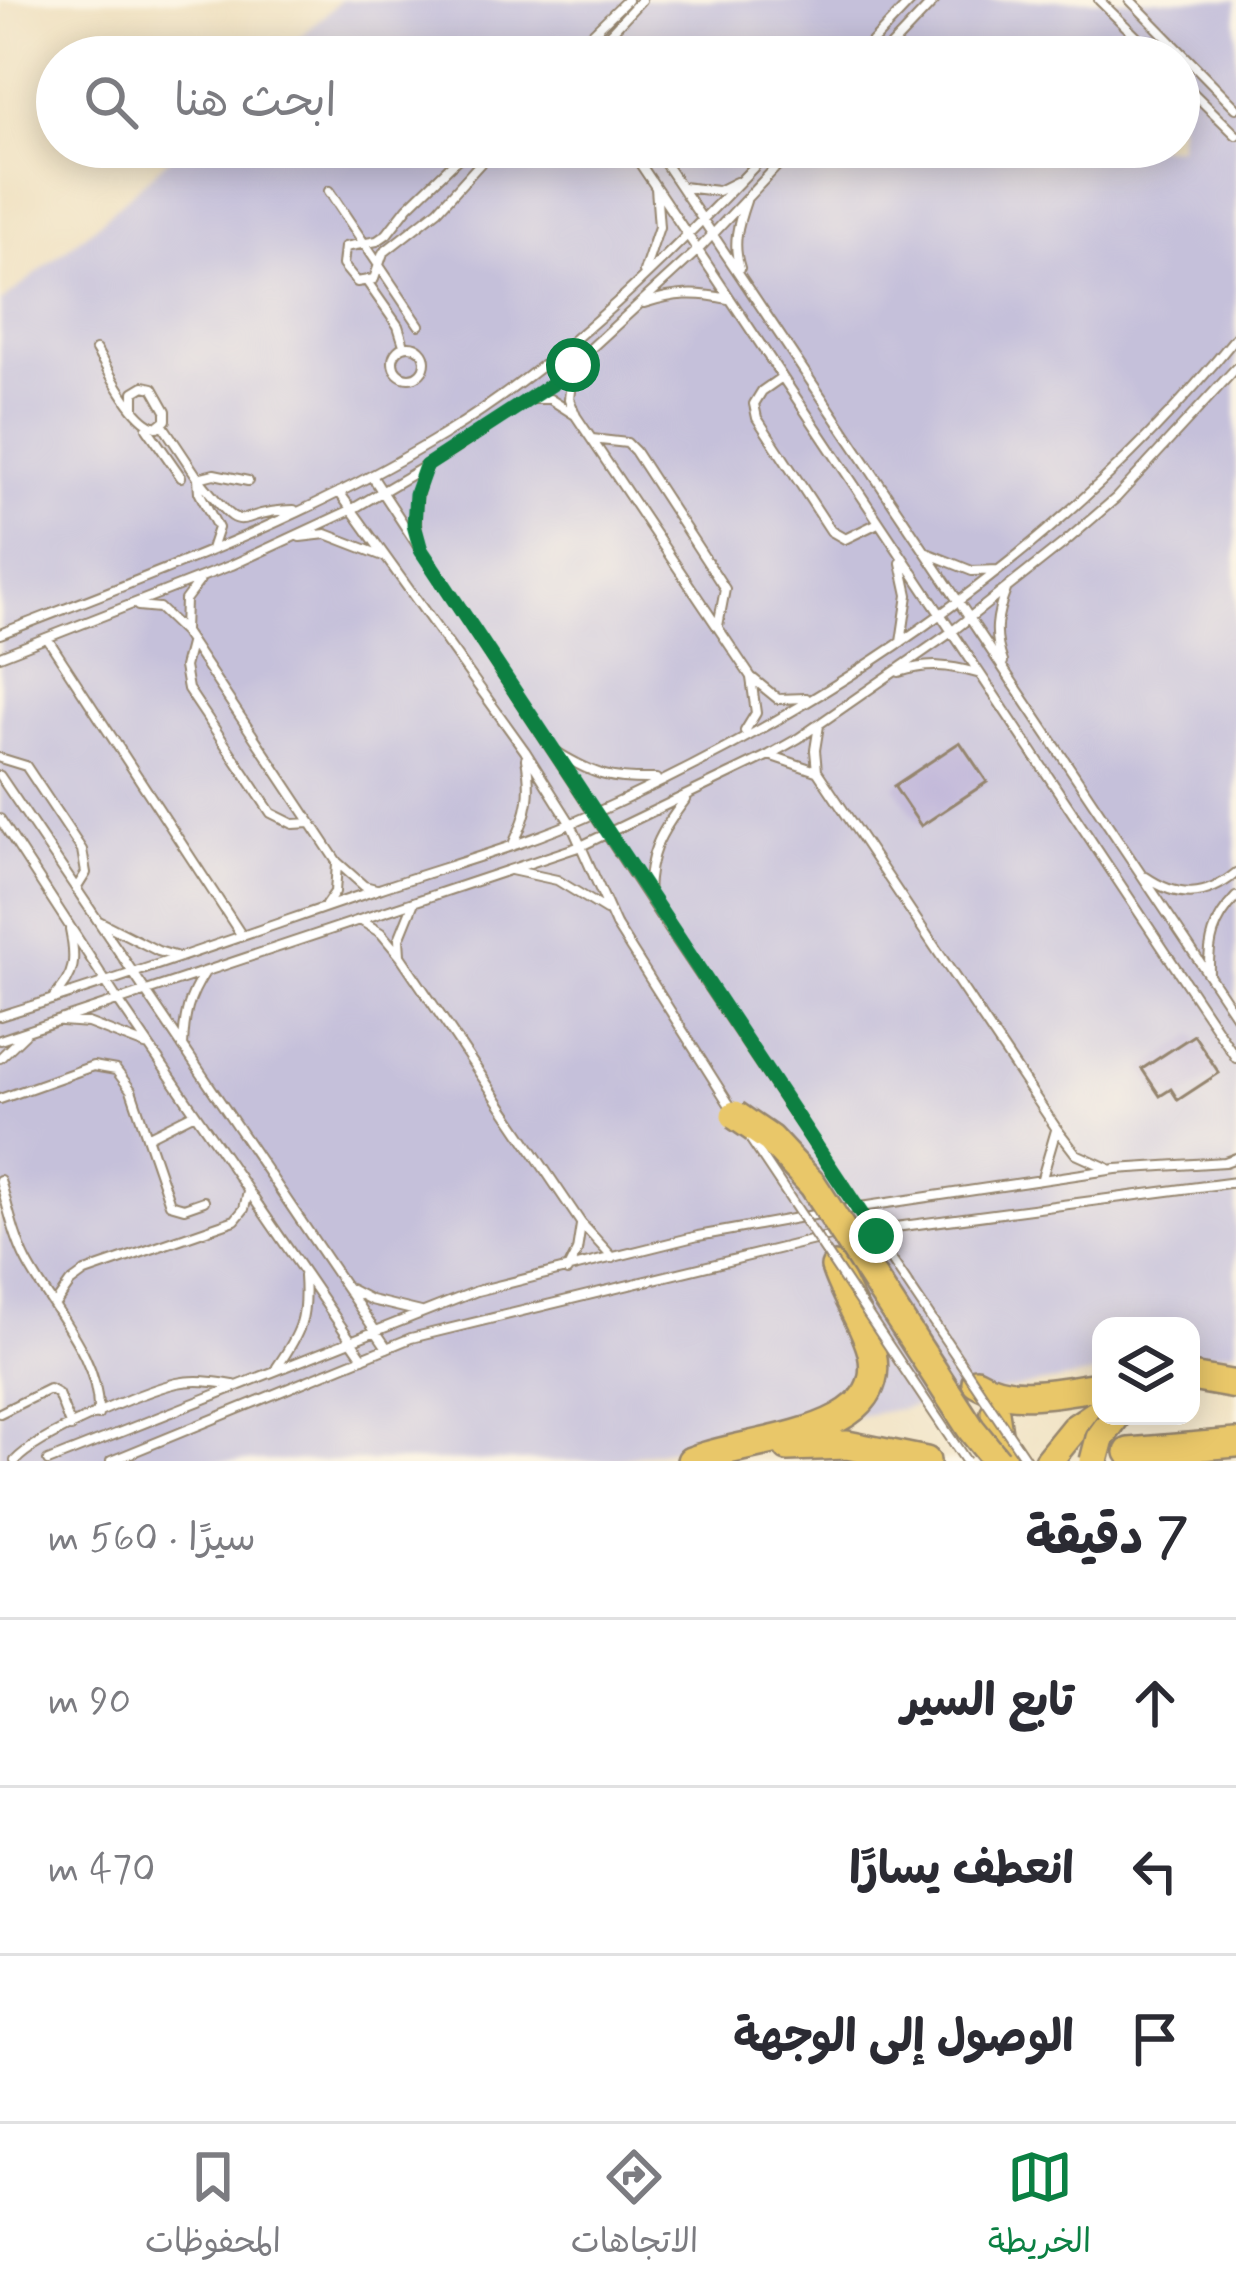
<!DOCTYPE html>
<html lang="ar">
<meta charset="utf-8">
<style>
body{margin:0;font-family:Mynerve,"Playpen Sans Arabic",sans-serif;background:#f2f2f3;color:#2b2b33;direction:rtl}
.controls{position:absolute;right:36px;bottom:36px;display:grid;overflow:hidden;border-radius:24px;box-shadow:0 6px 30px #0003}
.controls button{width:108px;height:108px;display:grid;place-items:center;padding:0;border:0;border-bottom:3px solid #e1e1e2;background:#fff;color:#2b2b33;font:60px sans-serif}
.stop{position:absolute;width:36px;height:36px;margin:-27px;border:9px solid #0b8043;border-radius:50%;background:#fff}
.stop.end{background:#0b8043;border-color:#fff;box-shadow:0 3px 12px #0008}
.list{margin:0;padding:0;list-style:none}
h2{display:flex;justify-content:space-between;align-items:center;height:156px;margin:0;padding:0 48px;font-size:51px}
h2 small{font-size:39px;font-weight:400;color:#7c7c81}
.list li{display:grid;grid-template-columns:78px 1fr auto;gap:36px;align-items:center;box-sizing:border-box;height:168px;padding:0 48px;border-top:3px solid #e1e1e2}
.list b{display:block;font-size:45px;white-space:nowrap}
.list em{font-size:39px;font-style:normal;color:#7c7c81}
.icon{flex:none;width:66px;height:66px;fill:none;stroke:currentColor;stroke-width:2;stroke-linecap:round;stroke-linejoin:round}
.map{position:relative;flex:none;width:1236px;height:1461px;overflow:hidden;direction:ltr}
.search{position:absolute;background:#fff;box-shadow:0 6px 30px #0003;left:36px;right:36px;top:36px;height:132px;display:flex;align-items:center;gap:30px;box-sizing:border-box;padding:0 42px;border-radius:66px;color:#7c7c81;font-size:45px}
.sheet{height:660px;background:#fff}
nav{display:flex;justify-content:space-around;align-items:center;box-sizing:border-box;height:168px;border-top:3px solid #e1e1e2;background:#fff;font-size:33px;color:#7c7c81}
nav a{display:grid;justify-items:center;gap:6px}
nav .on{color:#0b8043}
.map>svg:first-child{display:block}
.industrial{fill:#c5c0da}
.building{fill:#b7add8}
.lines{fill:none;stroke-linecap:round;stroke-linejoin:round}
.service-casing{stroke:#95856e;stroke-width:12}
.motorway-casing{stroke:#95856e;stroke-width:32}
.service{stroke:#fff;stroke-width:8}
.motorway{stroke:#e9c769;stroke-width:27}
.service-bridge-casing{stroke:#95856e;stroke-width:12;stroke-linecap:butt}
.motorway-bridge-casing{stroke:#95856e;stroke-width:32;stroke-linecap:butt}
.service-bridge{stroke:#fff;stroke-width:8}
.motorway-bridge{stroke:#e9c769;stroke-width:27}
.route{stroke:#0b8043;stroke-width:15}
</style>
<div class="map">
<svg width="1236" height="1461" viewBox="0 0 1236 1461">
<rect width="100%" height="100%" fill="#fcf5e5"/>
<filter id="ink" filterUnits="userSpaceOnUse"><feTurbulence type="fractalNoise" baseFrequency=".00833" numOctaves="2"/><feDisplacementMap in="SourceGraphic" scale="24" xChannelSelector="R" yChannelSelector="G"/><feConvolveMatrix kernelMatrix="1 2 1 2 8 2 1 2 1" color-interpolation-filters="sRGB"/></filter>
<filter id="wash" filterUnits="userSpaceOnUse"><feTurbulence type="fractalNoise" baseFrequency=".004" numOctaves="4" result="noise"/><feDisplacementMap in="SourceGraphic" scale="48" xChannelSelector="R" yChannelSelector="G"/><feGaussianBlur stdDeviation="2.7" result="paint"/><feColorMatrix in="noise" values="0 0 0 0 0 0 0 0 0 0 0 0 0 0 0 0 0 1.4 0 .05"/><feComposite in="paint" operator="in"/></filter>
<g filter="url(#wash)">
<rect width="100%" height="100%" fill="#efe0bf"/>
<path class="industrial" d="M341,0H1236V1350L1191,1357V1326H1101V1373L607,1461H0V303L98,224L182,147H1179V57H279Z"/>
<g id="blocks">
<path class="building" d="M960,742L987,782L921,826L894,786Z
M1194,1035L1219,1073L1178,1100L1171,1089L1160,1096L1142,1069Z"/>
</g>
</g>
<g filter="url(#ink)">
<use href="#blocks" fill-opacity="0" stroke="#95856e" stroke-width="3"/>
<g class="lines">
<defs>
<path id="service" d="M1099,0L1157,57
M1130,0L1236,108
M568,57L627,0
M588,57L641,0
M610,57L615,35
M858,57L912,0
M881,57L935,0
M1179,79L1236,135
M470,147L408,207L387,234L377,241L345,247L343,265L357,282L374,279L383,253L438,210L495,147
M629,147L1236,1058
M654,147L1236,1016
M682,187L718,191L736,182
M329,191L419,325
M740,268C732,244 738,224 746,201
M644,272L659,227L656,188
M368,283L398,326L404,345
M644,303C675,293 696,292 728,299
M393 362a16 16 0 1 1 32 0a16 16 0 1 1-32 0Z
M96,350C109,371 134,423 157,427L166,420V411L153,388L144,386L134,392V408
M573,366L569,399L576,416L751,677L778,699L806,698
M782,377L762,391L754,404L757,418L831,531L845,539L878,523
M535,399H550L575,415
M162,424L198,478L214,474L248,481
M147,428L181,477
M592,439L627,443L635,451L725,589L718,626
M372,476L659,914
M339,492L525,751L571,824L616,925
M300,537L326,534L383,556
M419,543C412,515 416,493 426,466
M211,549L218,528L199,492L198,478C251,545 229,510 294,510
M927,553L972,571L999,570
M901,563L908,595L901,642
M138,606L159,608L184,632L337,862L364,886L376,889
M184,631L185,600L200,580
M0,634C151,575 304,520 443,435C567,360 673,252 773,147
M47,638L242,936
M190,644L184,667L188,689L271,813L293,824L311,823
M0,656L232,565L351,510L453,450L553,383L698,250L795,147
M1003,662C993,635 996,616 1006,590
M899,672C928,663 948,665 977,673
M819,725L815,750L817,771L1056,1128L1076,1154L1107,1168
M745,731L756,713L751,678
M558,753C596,776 612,780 656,779
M769,755L816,771
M0,758L26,766L82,850L86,873L76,889
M0,776L387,1348
M0,819L117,999L363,1358
M514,842C529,812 532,792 526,759
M511,870L557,880L606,910
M1146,877C1178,899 1206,898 1236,873
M648,895C649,853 659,834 685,800
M326,905L335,892L337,864
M360,920L381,933L401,957L581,1223L613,1258
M99,921L158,951L178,957
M400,955L399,939L414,902
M1209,975C1208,942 1213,921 1236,897
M54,997C76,975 76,959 70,930
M0,1016C127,977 253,932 379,889C450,865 525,845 593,814C838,703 1066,547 1236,337
M62,1021L88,1023L145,1045
M0,1040L581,846L769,755L799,738L950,633L1065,542L1116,498L1236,368
M183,1047C184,1016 188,998 205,972
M0,1058L25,1034
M0,1099L93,1066L116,1070L131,1090L170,1204L184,1208L204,1201
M147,1137L195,1113
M1042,1178L1056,1130
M0,1180C8,1207 14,1237 27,1262C51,1308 101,1358 98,1415
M840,1210L1116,1169L1225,1162L1236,1158
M850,1233L1236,1182
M567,1271L577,1251L581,1225
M350,1289L371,1300L421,1312
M56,1303L70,1283L85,1272L235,1220L244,1209L248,1192
M277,1367C301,1332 307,1319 304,1276
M0,1413L49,1389L58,1394L71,1427
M15,1461C37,1436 143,1391 177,1383C196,1379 214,1382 234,1385
M48,1461L477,1291L698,1236L825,1213
M111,1461L411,1338L835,1235"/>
<path id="motorway" d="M1191,1377L1236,1385
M976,1382C1013,1405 1060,1391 1101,1386
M995,1412L1002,1461
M788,1447L847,1445L926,1461
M1129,1452L1236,1443
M691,1461C744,1438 891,1438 872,1353C866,1326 844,1296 835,1267
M1048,1461L1074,1429L1101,1411"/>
</defs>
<use href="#service" class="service-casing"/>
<use href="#motorway" class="motorway-casing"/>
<use href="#service" class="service"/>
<use href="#motorway" class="motorway"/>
<defs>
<path id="service-bridge" d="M659,914L1027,1461
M616,925L734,1112
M751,1140L966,1461"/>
<path id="motorway-bridge" d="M735,1115L770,1139L813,1185L971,1429L997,1461
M1094,1461L1100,1438L1116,1416"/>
</defs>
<use href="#service-bridge" class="service-bridge-casing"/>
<use href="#motorway-bridge" class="motorway-bridge-casing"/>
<use href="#service-bridge" class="service-bridge"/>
<use href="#motorway-bridge" class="motorway-bridge"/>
</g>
</g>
<g class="lines" filter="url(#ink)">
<path class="route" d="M573,365L554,383L426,466L416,494L414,525L421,550L876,1236"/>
</g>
</svg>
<div class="controls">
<button><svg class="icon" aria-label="layers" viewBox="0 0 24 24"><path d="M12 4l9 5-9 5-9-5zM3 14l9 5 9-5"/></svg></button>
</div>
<div class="stop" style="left:573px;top:365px"></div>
<div class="stop end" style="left:876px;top:1236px"></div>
<div class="search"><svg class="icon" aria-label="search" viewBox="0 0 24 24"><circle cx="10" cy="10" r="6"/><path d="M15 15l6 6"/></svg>ابحث هنا</div>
</div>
<section class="sheet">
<h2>7 دقيقة<small>سيرًا · 560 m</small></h2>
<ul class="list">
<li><svg class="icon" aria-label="ahead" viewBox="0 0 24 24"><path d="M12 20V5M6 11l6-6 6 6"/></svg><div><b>تابع السير</b></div><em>90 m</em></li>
<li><svg class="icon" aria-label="left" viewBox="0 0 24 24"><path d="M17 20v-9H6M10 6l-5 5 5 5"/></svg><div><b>انعطف يسارًا</b></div><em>470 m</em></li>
<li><svg class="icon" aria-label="arrive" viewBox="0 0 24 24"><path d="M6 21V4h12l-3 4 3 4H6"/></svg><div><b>الوصول إلى الوجهة</b></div></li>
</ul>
</section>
<nav>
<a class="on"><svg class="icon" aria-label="map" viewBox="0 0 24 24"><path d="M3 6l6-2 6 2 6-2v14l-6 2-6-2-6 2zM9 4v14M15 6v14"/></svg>الخريطة</a>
<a><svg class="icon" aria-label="directions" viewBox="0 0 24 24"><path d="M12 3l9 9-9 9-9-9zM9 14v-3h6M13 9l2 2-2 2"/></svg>الاتجاهات</a>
<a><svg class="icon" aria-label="saved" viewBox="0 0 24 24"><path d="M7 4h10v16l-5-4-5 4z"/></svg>المحفوظات</a>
</nav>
